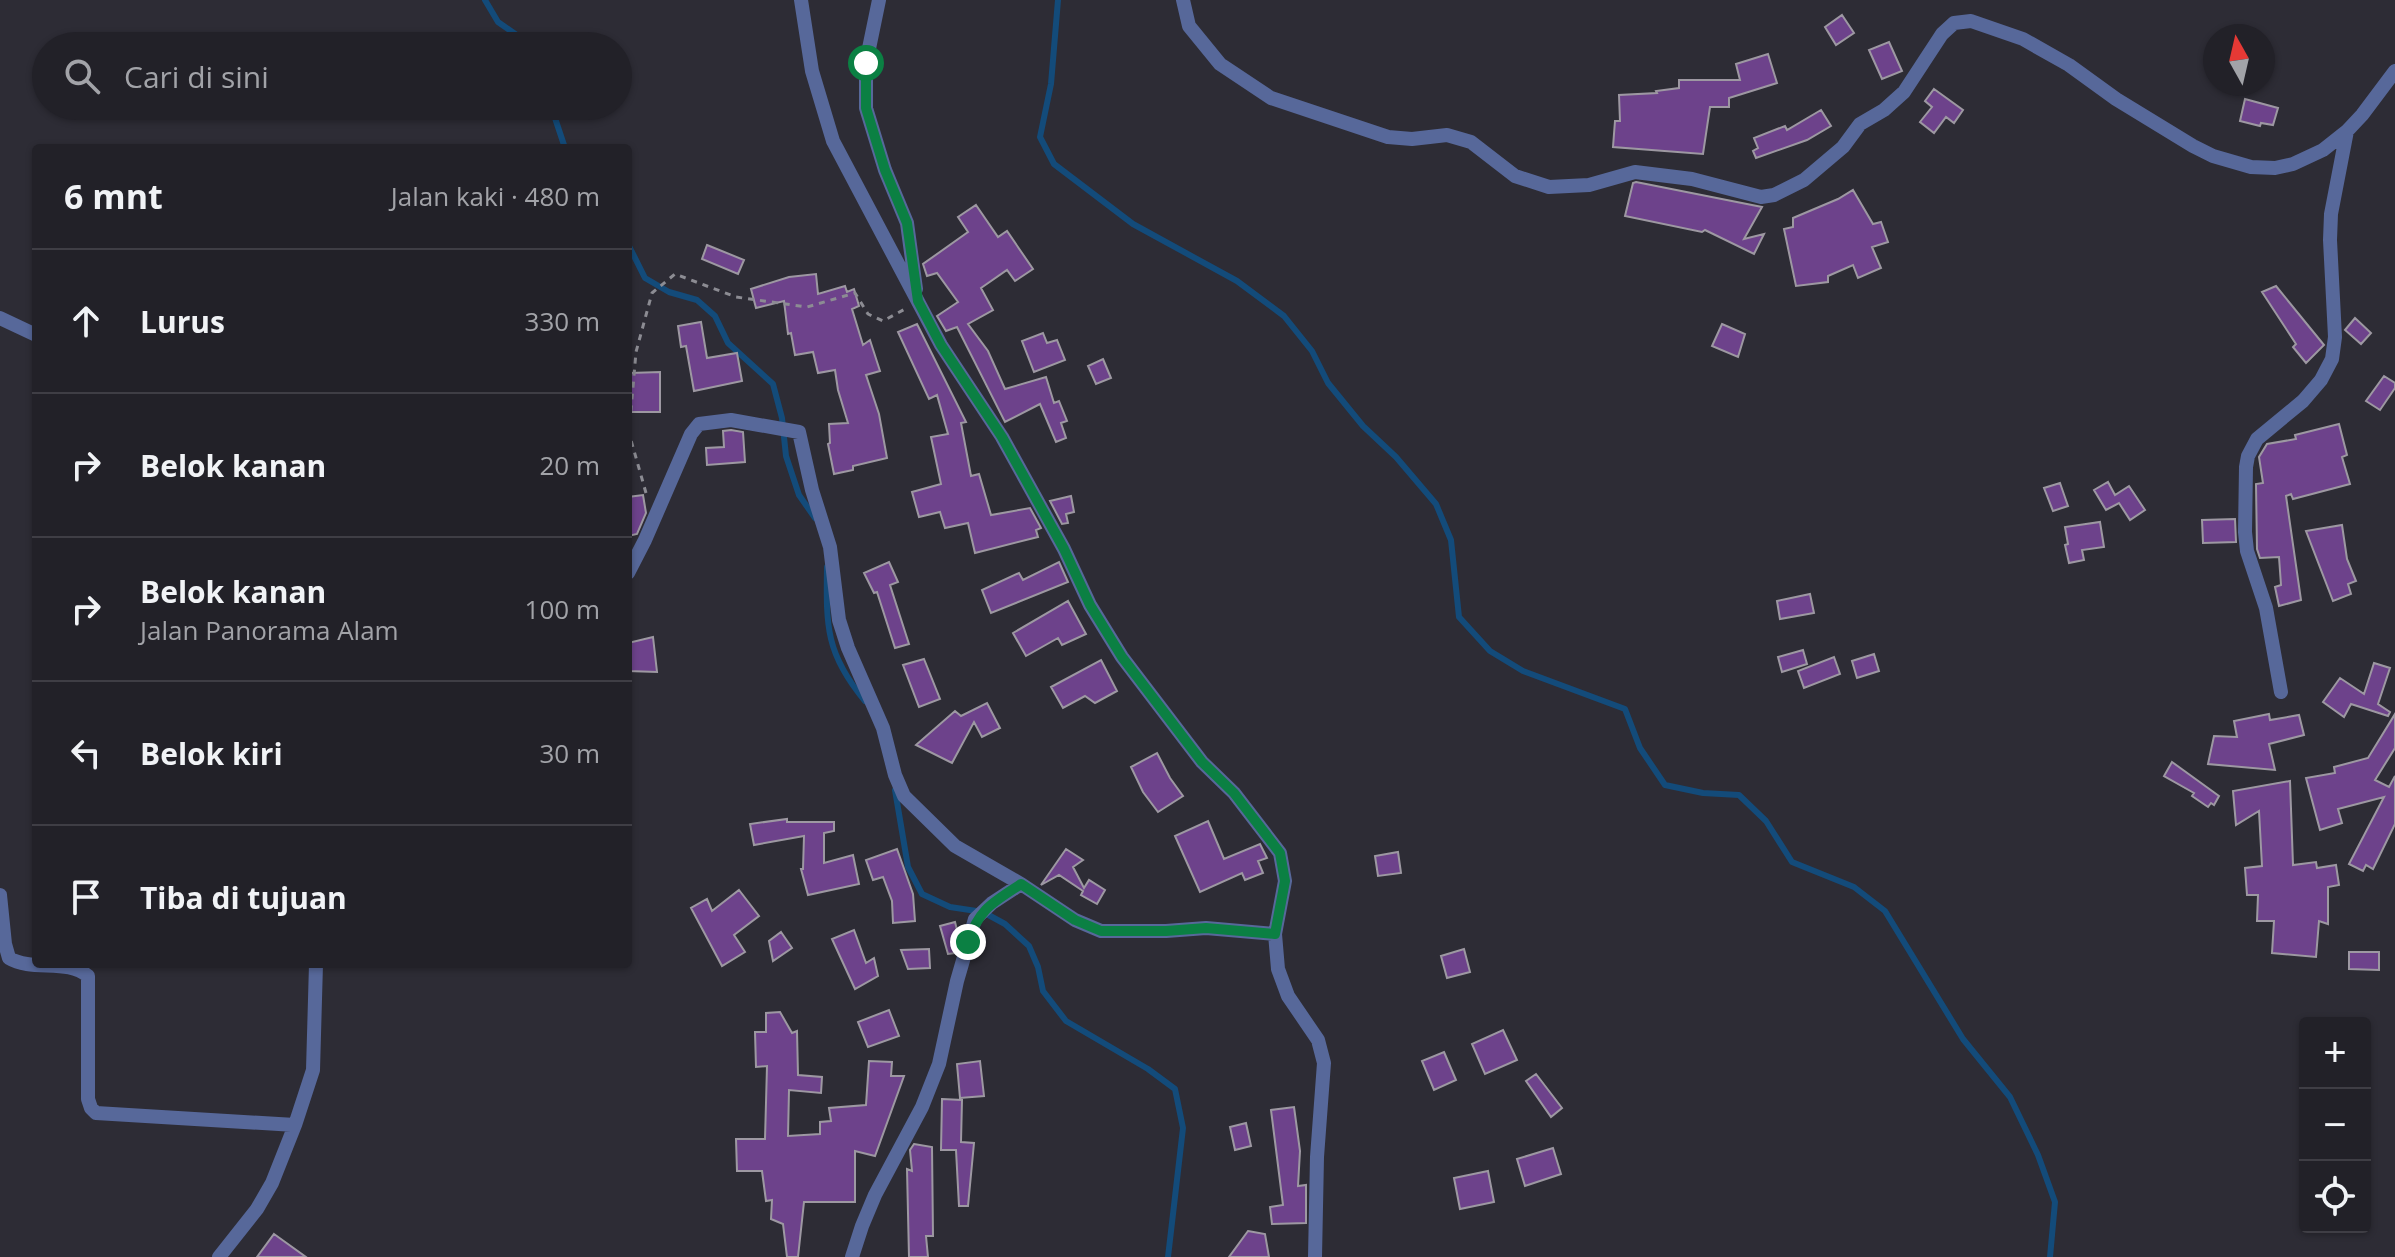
<!DOCTYPE html>
<html lang="id">
<meta charset="utf-8">
<style>
body{margin:0;font-family:"Open Sans",sans-serif;background:#2a2930;color:#f1f3f6}
.controls{position:absolute;right:24px;bottom:24px;display:grid;overflow:hidden;border-radius:8px;box-shadow:0 2px 6px #0004}
.controls button{width:72px;height:72px;display:grid;place-items:center;padding:0;border:0;border-bottom:2px solid #3f3e45;background:#222128;color:#f1f3f6;font:40px sans-serif}
.compass{position:absolute;left:2203px;top:24px;width:72px;height:72px;border-radius:50%;background:#222128;box-shadow:0 2px 6px #0004;rotate:352deg}
.stop{position:absolute;width:24px;height:24px;margin:-18px;border:6px solid #0b8043;border-radius:50%;background:#fff}
.stop.end{background:#0b8043;border-color:#fff;box-shadow:0 2px 8px #0008}
.list{margin:0;padding:0;list-style:none}
h2{display:flex;justify-content:space-between;align-items:center;height:104px;margin:0;padding:0 32px;font-size:34px}
h2 small{font-size:26px;font-weight:400;color:#a2a3a8}
.list li{display:grid;grid-template-columns:52px 1fr auto;gap:24px;align-items:center;box-sizing:border-box;height:144px;padding:0 32px;border-top:2px solid #3f3e45}
.list b{display:block;font-size:30px;white-space:nowrap}
.list p{margin:0;font-size:26px;white-space:nowrap;color:#a2a3a8}
.list em{font-size:26px;font-style:normal;color:#a2a3a8}
.icon{flex:none;width:44px;height:44px;fill:none;stroke:currentColor;stroke-width:2;stroke-linecap:round;stroke-linejoin:round}
.map{position:relative;flex:none;width:2395px;height:1257px;overflow:hidden}
.search{position:absolute;background:#222128;box-shadow:0 2px 6px #0004;left:32px;top:32px;width:600px;height:88px;display:flex;align-items:center;gap:20px;box-sizing:border-box;padding:0 28px;border-radius:44px;color:#a2a3a8;font-size:30px}
.panel{position:absolute;background:#222128;box-shadow:0 2px 6px #0004;left:32px;top:144px;width:600px;height:824px;border-radius:8px}
.map>svg:first-child{display:block}
.lines{fill:none;stroke-linecap:round;stroke-linejoin:round}
.stream{stroke:#134b7a;stroke-width:6}
.building{fill:#6d428b;stroke:#9d98a2;stroke-width:2}
.path{stroke:#8c8c93;stroke-width:3;stroke-dasharray:6 6;stroke-linecap:butt}
.minor{stroke:#57689a;stroke-width:14}
.route{stroke:#0b8043;stroke-width:10}
</style>
<div class="map">
<svg width="2395" height="1257" viewBox="0 0 2395 1257">
<rect width="100%" height="100%" fill="#2d2c35"/>
<g class="lines">
<path class="stream" d="M485,0L498,22L521,38L524,46
M1058,0L1051,84L1040,137L1054,164L1133,224L1237,281L1284,316L1312,351L1328,383L1363,426L1396,457L1436,504L1451,540L1459,617L1490,651L1523,671L1625,709L1640,748L1665,785L1703,793L1739,795L1766,821L1792,862L1854,887L1885,911L1963,1039L2010,1097L2038,1155L2055,1202L2050,1257
M551,106L565,148
M628,244L645,278L669,292L697,300L715,316L728,343L773,384L782,418L786,456L799,495L815,518
M827,567C826,627 826,654 865,701
M895,790L908,867L922,894L950,907L983,912L1005,924L1029,946L1038,967L1043,991L1066,1021L1148,1069L1175,1089L1183,1128L1168,1257"/>
</g>
<path class="building" d="M1842,15L1854,33L1836,45L1825,27Z
M1889,42L1902,71L1882,79L1869,50Z
M1768,54L1777,83L1729,98V107H1710L1703,154L1613,147L1615,121H1620L1619,95L1657,93L1656,91L1679,88V80H1740L1736,64Z
M1934,89L1963,110L1954,123L1946,117L1934,133L1920,122L1932,107L1925,101Z
M2245,99L2278,108L2273,125L2261,123L2260,126L2240,121Z
M1821,110L1831,126L1807,140L1756,158L1753,151L1758,148L1754,138L1785,126L1787,130Z
M1636,182L1762,207L1744,239L1764,234L1754,254L1705,230L1702,232L1625,216L1633,183Z
M1853,190L1873,224L1881,222L1888,242L1872,247L1881,268L1858,278L1853,265L1828,276V282L1796,286L1784,229L1793,227V218L1838,199Z
M976,205L998,237L1007,231L1033,269L1015,281L1007,270L981,288L993,310L968,324L988,351L1005,389L1046,377L1054,403L1059,401L1067,421L1061,423L1066,438L1056,442L1040,404L1005,422L957,327L946,331L937,316L958,302L937,273L927,276L923,264L968,232L958,217Z
M707,245L744,260L738,274L702,259Z
M816,274L818,294L845,286L847,292L854,289L859,306L852,309L863,345L870,340L880,371L866,375L879,414L887,458L853,466V470L834,474L828,444L830,443L829,424L848,423L838,390L835,370L818,373L813,352L795,355L791,333L788,334L784,301L756,308L751,289L789,277Z
M2276,286L2324,345L2306,363L2293,347L2296,344L2262,292Z
M2355,318L2371,333L2361,344L2345,330Z
M701,322L707,358L737,353L742,381L694,391L686,346L681,347L678,326Z
M917,324L966,422L961,423L971,476L979,474L991,515L1030,508L1041,528L1036,530L1038,537L975,553L968,523L945,528L940,512L919,517L912,492L941,484L931,437L948,434L937,395L929,399L898,332Z
M1722,324L1745,334L1738,357L1712,346Z
M1043,333L1047,343L1057,340L1065,360L1034,372L1022,341Z
M1103,359L1111,378L1096,384L1088,366Z
M660,372V412H630V373Z
M2384,376L2395,383V388L2380,410L2366,401Z
M2339,424L2347,455L2342,457L2350,484L2293,499L2291,494L2286,496L2301,600L2279,606L2275,587L2281,585L2279,557L2260,558L2257,549L2256,484L2263,483L2259,457L2267,444L2296,439L2295,435Z
M731,430L743,432L745,462L707,465L706,448L724,447L723,431Z
M2108,482L2115,495L2129,486L2145,510L2130,520L2119,503L2106,510L2094,490Z
M2060,483L2068,506L2053,511L2044,488Z
M643,495L646,513L637,534L628,536V497Z
M1071,496L1074,512L1066,514L1068,523L1062,524L1050,501Z
M2235,519L2236,542L2203,543L2202,520Z
M2100,522L2104,547L2082,550L2084,560L2069,563L2065,545L2068,544L2065,527Z
M2342,525L2347,559L2356,581L2348,584L2351,594L2333,601L2306,531Z
M889,562L898,582L890,585L909,644L895,648L877,592L874,593L864,573Z
M1059,562L1068,582L991,613L982,590L1019,573L1023,580Z
M1810,594L1814,613L1780,619L1777,601Z
M1068,601L1086,634L1062,645L1058,638L1026,656L1013,633Z
M653,637L657,672L628,671V643Z
M1803,650L1807,664L1782,672L1778,657Z
M1874,654L1879,671L1857,678L1852,661Z
M1834,657L1840,674L1804,688L1798,671Z
M924,659L940,699L919,707L903,665Z
M1101,660L1117,691L1095,703L1085,696L1063,708L1051,687Z
M2374,663L2390,668L2378,704L2390,712L2388,716L2351,704L2344,717L2323,702L2340,678L2364,694Z
M987,703L1000,728L982,737L974,722L952,763L916,745L955,711L961,716Z
M2269,714L2270,720L2299,715L2304,735L2269,744L2275,770L2208,764L2214,736L2237,737L2234,721Z
M2395,714V748L2375,780L2389,787L2395,776V824L2373,869L2366,865L2363,871L2349,864L2384,797L2338,809L2342,823L2320,830L2306,778L2335,773L2334,767L2368,758Z
M1157,753L1170,778L1183,796L1158,812L1143,792L1131,767Z
M2172,762L2219,796L2214,805L2211,803L2208,807L2192,796L2194,793L2164,776Z
M2290,781L2293,865L2316,862L2317,868L2336,865L2339,885L2328,887V924L2319,921L2316,957L2272,953L2274,921H2257L2258,895H2247L2245,868L2262,866L2259,811L2236,825L2233,791Z
M787,819V822H834V831L824,833V863L853,855L859,884L808,895L801,869H803L804,836L754,845L750,824Z
M1208,821L1224,859L1260,844L1267,858L1258,861L1263,873L1245,880L1242,873L1200,892L1175,836Z
M897,849L913,894L915,921L893,923L892,901L883,877L873,880L866,860Z
M1066,849L1083,860L1073,867L1084,888L1089,880L1105,890L1097,904L1081,895L1083,891L1059,875L1041,885Z
M1398,852L1401,873L1378,876L1375,856Z
M739,890L759,916L734,935L745,952L722,966L691,908L707,899L712,911Z
M955,922L959,938L955,953L948,954L940,926Z
M854,930L866,963L874,958L878,976L855,989L832,939Z
M781,932L792,948L773,961L769,941Z
M929,949L930,968L908,969L901,950Z
M1464,949L1470,972L1447,978L1441,956Z
M2349,952H2379V970L2349,969Z
M889,1010L899,1036L868,1047L858,1022Z
M780,1012L792,1033L797,1031L798,1075L822,1077L821,1093L789,1090L788,1136L820,1134V1122L831,1121L829,1108L866,1105L869,1061L892,1062L891,1076H904L875,1156L855,1151V1202H804L798,1257H787L783,1224L771,1219L772,1200L766,1201L762,1171H737L736,1139H765L767,1066L756,1067L755,1032H766V1013Z
M1503,1030L1517,1060L1485,1074L1472,1044Z
M1444,1052L1456,1080L1434,1090L1422,1061Z
M980,1061L984,1096L960,1098L957,1064Z
M1536,1074L1562,1108L1551,1117L1526,1081Z
M942,1099L962,1100L961,1142L974,1143L968,1206H959L956,1150H941Z
M1294,1107L1300,1151L1298,1186L1306,1185V1223L1272,1224L1270,1207L1283,1205L1271,1110Z
M1246,1123L1251,1146L1235,1150L1230,1127Z
M914,1144L932,1147L933,1236H926L928,1257H909L907,1169L912,1171L910,1150Z
M1553,1148L1561,1174L1525,1186L1517,1159Z
M1488,1171L1494,1202L1460,1209L1454,1178Z
M1248,1231L1265,1234L1269,1257H1229Z
M274,1234L306,1257H257Z"/>
<g class="lines">
<path class="path" d="M646,493L629,433L636,352L652,293L675,274L736,297L807,307L855,293L868,314L883,321L905,309"/>
<path class="minor" d="M801,0L812,71L833,141L941,345L1002,437L1064,549L1090,605L1122,657L1202,762L1234,793L1280,853L1285,881L1275,934L1278,969L1288,996L1318,1040L1324,1063L1317,1157L1315,1257
M879,0L866,63V108L885,170L907,223L916,289
M1183,0L1189,26L1220,64L1271,98L1388,137L1412,139L1447,135L1471,142L1515,176L1549,187L1589,185L1635,172L1692,179L1761,197L1774,195L1804,180L1843,147L1860,124L1884,110L1904,92L1942,34L1954,23L1971,21L2023,39L2069,65L2116,99L2193,146L2213,156L2251,167L2275,168L2293,164L2323,150L2347,131L2362,115L2395,71
M0,318L36,335
M628,573L645,540L691,434L699,424L731,420L799,432L812,490L830,547L839,620L848,648L883,728L895,775L904,796L955,846L1021,884L1075,920L1101,931H1166L1206,928L1275,934
M2281,692L2266,608L2247,551L2245,532L2246,467L2248,456L2257,439L2303,401L2321,380L2332,359L2335,337L2330,240L2331,214L2347,131
M0,895L5,944L9,958C32,972 68,958 88,976V1099L91,1108L96,1113L295,1125L272,1183L257,1209L219,1257
M295,1125L313,1070L316,964
M852,1257L862,1226L875,1195L922,1107L939,1064L957,981L975,919L992,903L1021,884"/>
</g>
<g class="lines">
<path class="route" d="M866,63V108L885,170L907,223L918,301L941,345L1002,437L1064,549L1090,605L1122,657L1202,762L1234,793L1280,853L1285,881L1275,934L1206,928L1166,931H1101L1075,920L1021,884C992,903 979,909 968,942"/>
</g>
</svg>
<div class="controls">
<button>+</button>
<button>−</button>
<button><svg class="icon" aria-label="locate" viewBox="0 0 24 24"><circle cx="12" cy="12" r="6"/><path d="M12 2v4M12 18v4M2 12h4M18 12h4"/></svg></button>
</div>
<svg class="compass" viewBox="-18 -18 36 36"><path d="M0-13l5 13h-10z" fill="#e53935"/><path d="M0 13l5-13h-10z" fill="#a2a3a8"/></svg>
<div class="stop" style="left:866px;top:63px"></div>
<div class="stop end" style="left:968px;top:942px"></div>
<div class="search"><svg class="icon" aria-label="search" viewBox="0 0 24 24"><circle cx="10" cy="10" r="6"/><path d="M15 15l6 6"/></svg>Cari di sini</div>
<section class="panel">
<h2>6 mnt<small>Jalan kaki · 480 m</small></h2>
<ul class="list">
<li><svg class="icon" aria-label="ahead" viewBox="0 0 24 24"><path d="M12 20V5M6 11l6-6 6 6"/></svg><div><b>Lurus</b></div><em>330 m</em></li>
<li><svg class="icon" aria-label="right" viewBox="0 0 24 24"><path d="M7 20v-9h11M14 6l5 5-5 5"/></svg><div><b>Belok kanan</b></div><em>20 m</em></li>
<li><svg class="icon" aria-label="right" viewBox="0 0 24 24"><path d="M7 20v-9h11M14 6l5 5-5 5"/></svg><div><b>Belok kanan</b><p>Jalan Panorama Alam</p></div><em>100 m</em></li>
<li><svg class="icon" aria-label="left" viewBox="0 0 24 24"><path d="M17 20v-9H6M10 6l-5 5 5 5"/></svg><div><b>Belok kiri</b></div><em>30 m</em></li>
<li><svg class="icon" aria-label="arrive" viewBox="0 0 24 24"><path d="M6 21V4h12l-3 4 3 4H6"/></svg><div><b>Tiba di tujuan</b></div></li>
</ul>
</section>
</div>
